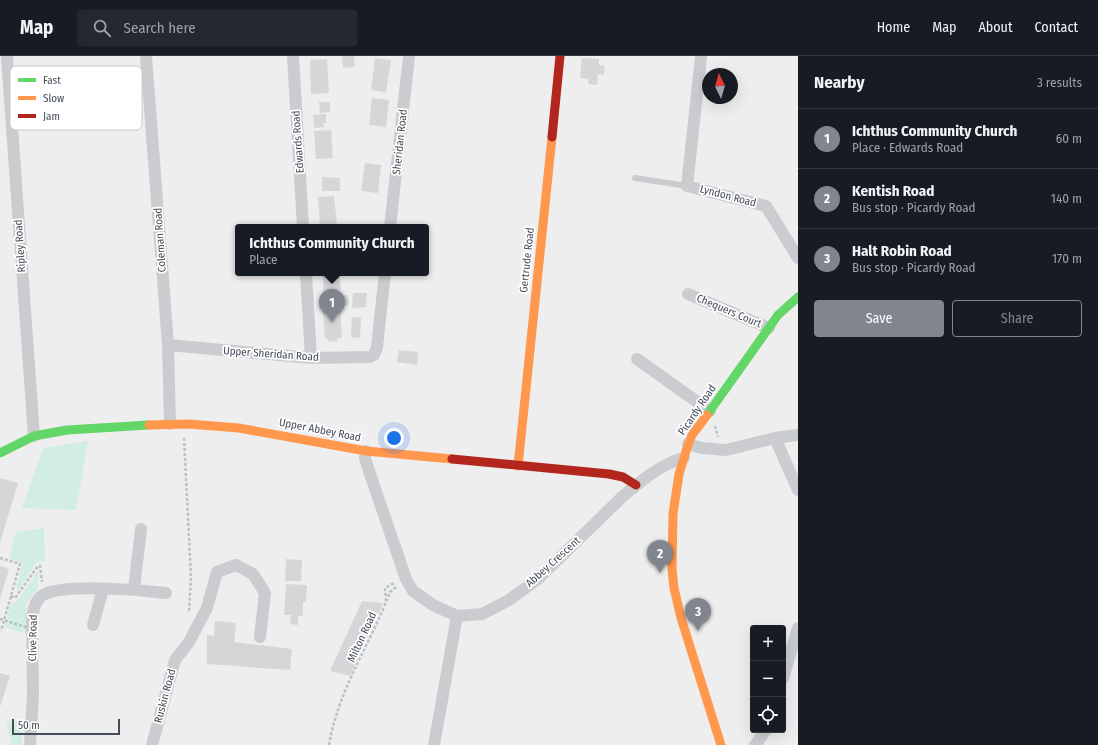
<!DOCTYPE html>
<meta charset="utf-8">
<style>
body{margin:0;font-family:"Fira Sans Condensed",sans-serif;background:#242831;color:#f1f3f6}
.controls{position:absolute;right:12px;bottom:12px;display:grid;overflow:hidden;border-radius:4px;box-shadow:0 4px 16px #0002}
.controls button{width:36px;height:36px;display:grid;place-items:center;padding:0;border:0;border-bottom:1px solid #363941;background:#171b24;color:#f1f3f6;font:20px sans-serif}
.compass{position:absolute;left:702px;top:12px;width:36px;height:36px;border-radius:50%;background:#171b24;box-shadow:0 4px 16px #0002;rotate:355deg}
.scale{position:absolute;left:12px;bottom:10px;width:108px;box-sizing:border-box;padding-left:4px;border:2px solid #464d5a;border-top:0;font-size:11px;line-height:14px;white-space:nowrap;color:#464d5a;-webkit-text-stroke:3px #fff;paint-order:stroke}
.you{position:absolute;left:394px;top:382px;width:14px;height:14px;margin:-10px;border:3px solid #fff;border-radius:50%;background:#1a73e8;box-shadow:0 0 0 6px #1a73e833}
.badge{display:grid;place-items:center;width:26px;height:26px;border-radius:50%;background:#81858e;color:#fff;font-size:13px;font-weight:700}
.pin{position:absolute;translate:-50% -33px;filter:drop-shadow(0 1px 2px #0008)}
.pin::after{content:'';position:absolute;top:21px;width:14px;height:12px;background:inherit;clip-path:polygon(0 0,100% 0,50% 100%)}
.popup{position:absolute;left:235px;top:168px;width:194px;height:52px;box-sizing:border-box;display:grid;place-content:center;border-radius:4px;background:#171b24;filter:drop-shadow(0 1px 3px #0005);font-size:13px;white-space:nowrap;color:#9ea1a6}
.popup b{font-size:15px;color:#f1f3f6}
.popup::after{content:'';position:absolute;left:50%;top:100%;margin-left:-8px;border:8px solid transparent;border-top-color:#171b24}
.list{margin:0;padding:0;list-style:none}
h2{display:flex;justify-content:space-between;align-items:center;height:52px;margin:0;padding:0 16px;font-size:17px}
h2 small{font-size:13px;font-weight:400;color:#9ea1a6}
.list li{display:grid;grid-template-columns:26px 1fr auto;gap:12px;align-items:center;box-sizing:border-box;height:60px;padding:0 16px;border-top:1px solid #363941}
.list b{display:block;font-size:15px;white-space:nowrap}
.list p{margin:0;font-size:13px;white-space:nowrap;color:#9ea1a6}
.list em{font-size:13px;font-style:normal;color:#9ea1a6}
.actions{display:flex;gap:8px;padding:12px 16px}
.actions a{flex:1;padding:9px 0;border:1px solid #81858e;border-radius:4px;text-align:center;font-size:14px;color:#81858e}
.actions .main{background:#81858e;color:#fff}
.icon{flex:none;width:22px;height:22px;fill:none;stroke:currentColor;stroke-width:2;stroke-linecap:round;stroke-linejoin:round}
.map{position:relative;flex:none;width:798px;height:689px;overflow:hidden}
header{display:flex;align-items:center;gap:24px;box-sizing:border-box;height:56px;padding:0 20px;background:#171b24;border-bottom:1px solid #363941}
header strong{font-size:19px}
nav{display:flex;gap:22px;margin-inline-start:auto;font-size:14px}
.search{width:280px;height:36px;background:#242831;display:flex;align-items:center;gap:10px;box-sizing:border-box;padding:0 14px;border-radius:4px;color:#9ea1a6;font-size:15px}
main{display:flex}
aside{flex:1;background:#171b24}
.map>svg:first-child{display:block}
.green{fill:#d2ede1}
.building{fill:#d6d6d9}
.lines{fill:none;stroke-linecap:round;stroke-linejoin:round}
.path{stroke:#b7c2c1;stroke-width:2.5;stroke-dasharray:3 2;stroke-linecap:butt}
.lane{stroke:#cacccf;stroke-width:6}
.street{stroke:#cacccf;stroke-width:12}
.fast{stroke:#63d668;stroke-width:9}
.slow{stroke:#ff974d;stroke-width:9}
.jam{stroke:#b3261e;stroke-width:9}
.path-bridge{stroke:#b7c2c1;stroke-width:2.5;stroke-dasharray:3 2;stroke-linecap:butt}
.labels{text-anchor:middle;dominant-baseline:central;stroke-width:3.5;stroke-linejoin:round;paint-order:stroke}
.street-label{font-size:11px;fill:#464d5a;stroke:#fff}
.key{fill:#fff;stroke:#c8cace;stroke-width:1}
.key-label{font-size:11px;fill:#464d5a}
</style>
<header>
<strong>Map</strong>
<div class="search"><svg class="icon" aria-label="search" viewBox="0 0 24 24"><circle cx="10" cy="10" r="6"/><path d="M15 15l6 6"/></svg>Search here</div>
<nav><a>Home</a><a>Map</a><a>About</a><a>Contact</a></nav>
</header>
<main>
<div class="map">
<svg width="798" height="689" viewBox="0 0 798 689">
<rect width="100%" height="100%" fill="#efeeee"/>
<path class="green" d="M88,385L76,454L22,452L43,392Z
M44,472L45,505L37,506L19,533L16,532L23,507L9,502L16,476Z
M38,515V533L30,542L26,549V578L4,571L12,546L16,547Z
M8,664L22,668V689H12L7,672Z"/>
<path class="building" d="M342,0H354L355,11L343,12Z
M375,2L391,4L386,36L371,34Z
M582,2L599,3V9L605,10L604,19L598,18L597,29L588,28L589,23L580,22Z
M327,3L329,37L311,38L310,4Z
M372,42L389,44L386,71L369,69Z
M319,46H330V56L320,57Z
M326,58V67H323L324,71L314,72L313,59Z
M331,74L333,102L316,103L314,75Z
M365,107L381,109L378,137L361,135Z
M322,121L340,122V135H322Z
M334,140L337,168L320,169L318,141Z
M322,217H339L341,234L324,236Z
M353,237H367L366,251L352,252Z
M348,239L349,249H340L342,282H337L338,285L328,286L329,283H325L322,241Z
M352,261L361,262L360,282L351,281Z
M399,294L418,296L417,309L397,306Z
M0,422L18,427L0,487Z
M286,503L302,504L301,525H285Z
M0,510L9,513L0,543Z
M286,528L307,529L306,546H303V560H298V569L290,568L291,559H284Z
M362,545L383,547L350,620L330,615Z
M215,565L236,567L234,586L292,593L290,614L207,608V579L214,580Z
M0,617L10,620L0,651Z"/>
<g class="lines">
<path class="path" d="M715,370L718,381
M184,382L191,521L189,557
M0,502L20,508L1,575
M11,540L15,542L38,510H40L42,526
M386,545L385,532L394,527
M329,689C338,634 371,587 390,536L396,531"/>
<path class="lane" d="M635,122L687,130"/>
<path class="street" d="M7,0L34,380
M146,0L168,289L170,368
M293,0L303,171
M701,0L687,130L766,150L798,202
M390,171L409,0
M306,217L311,302
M688,238L769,272
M168,289L311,302L370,301L374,299L377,291L385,217
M637,303L710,355
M775,382L798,434
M688,388L702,392L726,394L775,382L798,379
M366,395L365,402L368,412L406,523L413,535L433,549L457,560L482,558L509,544L538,523L622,441C640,426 660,408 684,402
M134,533L141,473
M93,569L103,533
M783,622L798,572
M30,689L33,639L32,561C34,552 35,544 43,539C63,527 141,534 166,537
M152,689L175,604L189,586L207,552L217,516L236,509L253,518L265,537L260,581
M434,689L457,560
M755,689L766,674"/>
<path class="fast" d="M707,359L778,259L798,241
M0,397L34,380L67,374L149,369"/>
<path class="slow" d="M707,359L692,379L687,392L679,418L673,458L672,513L674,532L681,562L721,689
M149,369L188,368L239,372L366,395L452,403
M518,410L552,81"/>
<path class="jam" d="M552,81L560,0
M452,403L609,418L623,421L636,429"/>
<path class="path-bridge" d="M0,563L32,573"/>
</g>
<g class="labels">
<g class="street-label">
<text transform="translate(298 86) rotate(-94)">Edwards Road</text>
<text transform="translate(400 86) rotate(-84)">Sheridan Road</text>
<text transform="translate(728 140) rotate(15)">Lyndon Road</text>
<text transform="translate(160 184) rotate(-94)">Coleman Road</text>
<text transform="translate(20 190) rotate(-94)">Ripley Road</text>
<text transform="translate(527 204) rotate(-84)">Gertrude Road</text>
<text transform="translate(729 255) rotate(23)">Chequers Court</text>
<text transform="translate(271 298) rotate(4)">Upper Sheridan Road</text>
<text transform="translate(697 354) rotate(-56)">Picardy Road</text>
<text transform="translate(320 374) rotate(11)">Upper Abbey Road</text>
<text transform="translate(553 506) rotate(-42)">Abbey Crescent</text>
<text transform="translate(362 581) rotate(-65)">Milton Road</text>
<text transform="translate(33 582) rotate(-89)">Clive Road</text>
<text transform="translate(165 640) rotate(-75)">Ruskin Road</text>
</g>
</g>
<rect x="10" y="10" width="132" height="64" rx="6" class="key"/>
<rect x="18" y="22" width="18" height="4" fill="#63d668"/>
<rect x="18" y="40" width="18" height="4" fill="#ff974d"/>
<rect x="18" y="58" width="18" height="4" fill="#b3261e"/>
<g class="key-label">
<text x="43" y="28">Fast</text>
<text x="43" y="46">Slow</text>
<text x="43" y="64">Jam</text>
</g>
</svg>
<div class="controls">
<button>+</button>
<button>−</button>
<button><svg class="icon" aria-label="locate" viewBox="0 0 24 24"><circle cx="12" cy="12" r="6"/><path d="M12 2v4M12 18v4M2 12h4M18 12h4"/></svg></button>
</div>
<svg class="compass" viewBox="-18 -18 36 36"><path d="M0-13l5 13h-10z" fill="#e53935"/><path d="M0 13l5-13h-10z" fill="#9ea1a6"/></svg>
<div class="scale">50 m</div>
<div class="you"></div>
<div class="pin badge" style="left:332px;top:266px">1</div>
<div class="popup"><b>Ichthus Community Church</b>Place</div>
<div class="pin badge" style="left:660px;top:517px">2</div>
<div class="pin badge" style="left:698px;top:575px">3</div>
</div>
<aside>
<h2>Nearby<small>3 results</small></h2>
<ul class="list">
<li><span class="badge">1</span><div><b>Ichthus Community Church</b><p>Place · Edwards Road</p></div><em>60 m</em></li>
<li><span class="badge">2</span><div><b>Kentish Road</b><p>Bus stop · Picardy Road</p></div><em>140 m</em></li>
<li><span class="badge">3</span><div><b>Halt Robin Road</b><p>Bus stop · Picardy Road</p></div><em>170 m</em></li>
</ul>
<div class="actions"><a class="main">Save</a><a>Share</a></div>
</aside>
</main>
